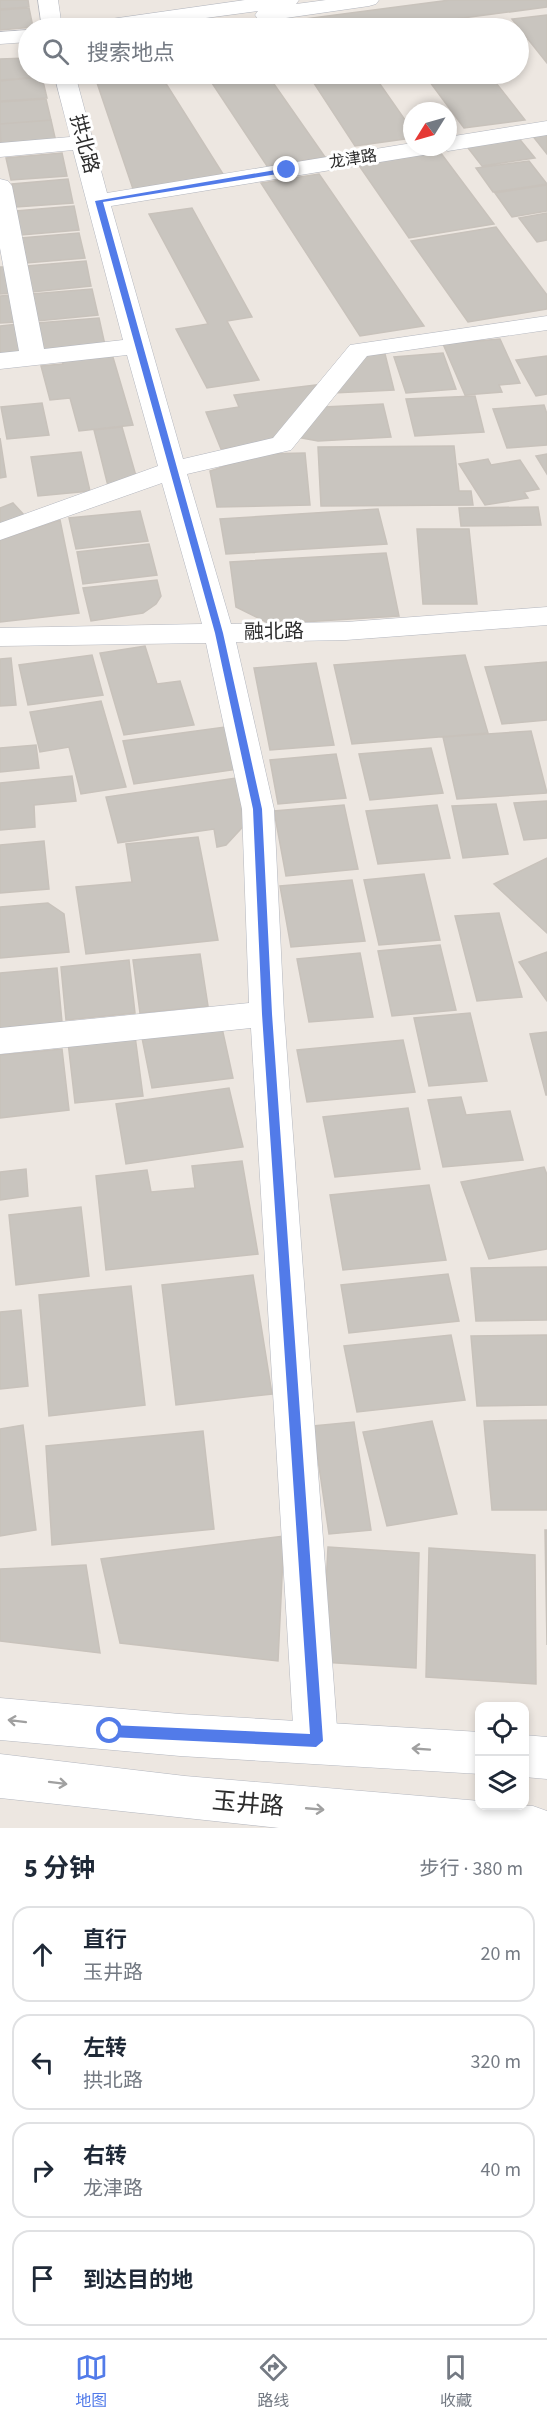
<!DOCTYPE html>
<html lang="zh">
<meta charset="utf-8">
<style>
body{margin:0;font-family:"Source Sans 3","Noto Sans SC",sans-serif;background:#f2f2f3;color:#1f2937}
.controls{position:absolute;right:18px;bottom:18px;display:grid;overflow:hidden;border-radius:12px;box-shadow:0 3px 9px #0003}
.controls button{width:54px;height:54px;display:grid;place-items:center;padding:0;border:0;border-bottom:2px solid #e0e1e3;background:#fff;color:#1f2937;font:30px sans-serif}
.compass{position:absolute;left:403px;top:102px;width:54px;height:54px;border-radius:50%;background:#fff;box-shadow:0 3px 9px #0003;rotate:233deg}
.stop{position:absolute;width:18px;height:18px;margin:-14px;border:4px solid #527be9;border-radius:50%;background:#fff}
.stop.end{background:#527be9;border-color:#fff;box-shadow:0 2px 6px #0008}
.list{margin:0;padding:0;list-style:none}
h2{display:flex;justify-content:space-between;align-items:center;height:78px;margin:0;padding:0 24px;font-size:26px}
h2 small{font-size:20px;font-weight:400;color:#747a83}
.list li{display:grid;grid-template-columns:39px 1fr auto;gap:18px;align-items:center;box-sizing:border-box;height:96px;margin:0 12px 12px;padding:0 12px;border:2px solid #e0e1e3;border-radius:18px}
.list b{display:block;font-size:22px;white-space:nowrap}
.list p{margin:0;font-size:20px;white-space:nowrap;color:#747a83}
.list em{font-size:20px;font-style:normal;color:#747a83}
.icon{flex:none;width:33px;height:33px;fill:none;stroke:currentColor;stroke-width:2;stroke-linecap:round;stroke-linejoin:round}
.map{position:relative;flex:none;width:547px;height:1828px;overflow:hidden}
.search{position:absolute;background:#fff;box-shadow:0 3px 9px #0003;left:18px;right:18px;top:18px;height:66px;display:flex;align-items:center;gap:15px;box-sizing:border-box;padding:0 21px;border-radius:33px;color:#747a83;font-size:22px}
.sheet{height:510px;background:#fff}
nav{display:flex;justify-content:space-around;align-items:center;box-sizing:border-box;height:84px;border-top:2px solid #e0e1e3;background:#fff;font-size:16px;color:#747a83}
nav a{display:grid;justify-items:center;gap:3px}
nav .on{color:#527be9}
.map>svg:first-child{display:block}
.building{fill:#c9c5bf;stroke:#c8c2bb;stroke-width:1.5}
.lines{fill:none;stroke-linecap:round;stroke-linejoin:round}
.minor-casing{stroke:#b4b7bf;stroke-width:1}
.tertiary-casing{stroke:#b4b7bf;stroke-width:1}
.minor{fill:#fff;fill-rule:evenodd}
.tertiary{fill:#fff;fill-rule:evenodd}
.oneway{stroke:#a0a0a0}
.route{fill:#527be9}
.labels{text-anchor:middle;dominant-baseline:central;stroke-width:6;stroke-linejoin:round;paint-order:stroke}
.far-street-label{font-size:16px;fill:#2d2d2d;stroke:#fff}
.street-label{font-size:20px;fill:#2d2d2d;stroke:#fff}
.near-street-label{font-size:24px;fill:#2d2d2d;stroke:#fff}
</style>
<div class="map">
<svg width="547" height="1828" viewBox="0 0 547 1828">
<rect width="100%" height="100%" fill="#ede7e1"/>
<path class="building" d="M0,0H28L29,7L0,9Z
M450,0H547V7L387,28H260L258,25Z
M29,8L33,27L0,30V10Z
M547,15V63L512,19Z
M27,58L28,74H41L42,77L0,80V59Z
M94,74H160L223,174L133,189Z
M206,74H267L325,157L267,166Z
M308,74H373L412,130V138L355,146Z
M424,74H489L525,120L464,128Z
M42,77L47,98L0,101V81Z
M46,99L51,120L0,124V102Z
M51,120L56,142L1,146L0,124Z
M547,133V154L532,135Z
M517,136L535,158L482,166L465,144Z
M440,152L494,224L409,238L358,164Z
M62,153L67,176L11,180L6,158Z
M529,161L547,184L493,192L476,168Z
M319,174L424,326L360,336L261,183Z
M68,179L73,203L16,207L12,184Z
M547,185V211L512,217L495,193Z
M74,206L79,230L21,235L16,211Z
M192,208L252,317L227,321L259,380L207,388L176,329L208,324L149,214Z
M547,213V240L537,242L519,218Z
M496,227L547,295V309L468,322L411,241Z
M79,233L85,258L26,263L21,238Z
M86,261L91,286L32,292L27,266Z
M0,267H8L12,293L0,294Z
M92,289L98,315L37,321L32,294Z
M12,295L17,322L0,323V296Z
M99,318L105,345L43,351L38,323Z
M18,324L23,352L0,354V326Z
M500,339L520,383L499,385L502,392L465,395L443,344Z
M443,353L456,389L406,393L394,357Z
M112,354L133,425L79,431L70,398L50,400L41,366L63,364L61,359Z
M385,354L394,390L334,393L367,355Z
M547,356V394L536,396L516,360Z
M316,385L276,441L221,449L206,412L239,407L234,395Z
M475,396L484,432L415,436L406,399Z
M42,403L49,435L7,439L1,407Z
M383,404L391,437L318,441L291,436L324,407Z
M544,405L547,414V445L507,448L493,409Z
M122,427L136,476L108,486L94,430Z
M0,438L6,477L0,478Z
M454,446L459,491H471L473,505L321,506L318,447Z
M81,452L90,491L38,496L31,457Z
M305,453L310,505L217,507L210,471L261,454Z
M547,454V474L536,456Z
M488,459L491,465L520,460L539,489L524,492L528,498L485,505L459,464Z
M13,503L25,516L0,524V508Z
M538,507L541,525L461,526L459,508Z
M378,509L387,544L226,554L220,519Z
M140,511L148,541L76,549L69,518Z
M60,520L79,613L0,622V540Z
M417,529H469L477,604H423Z
M149,544L157,575L83,584L77,552Z
M386,553L399,616L270,624L236,607L230,562Z
M157,580L161,596L156,604L143,613L91,621L83,588Z
M145,646L157,684L180,681L194,725L124,735L100,653Z
M92,655L103,695L28,705L19,665Z
M465,655L488,733L352,744L334,665Z
M11,658L16,705L0,706V659Z
M547,662V720L502,724L485,667Z
M316,663L334,745L270,750L254,668Z
M101,701L126,787L81,794L69,747L40,752L30,712Z
M225,727L239,769L134,784L123,741Z
M531,731L547,793L457,799L443,737Z
M36,745L39,768L0,772V748Z
M431,748L443,793L370,800L359,754Z
M336,754L346,798L278,804L270,760Z
M72,776L76,801L34,805L35,827L0,830V783Z
M236,778L250,819L226,845L217,847L214,829L118,843L106,797Z
M547,801V838L524,840L514,803Z
M496,804L508,854L463,858L452,806Z
M344,805L358,869L286,876L274,811Z
M437,805L450,858L378,864L366,811Z
M198,837L218,940L86,954L76,887L132,882L126,844Z
M44,841L49,889L0,893V845Z
M547,858V933L494,884Z
M424,874L440,940L379,945L364,880Z
M352,880L365,941L291,947L280,886Z
M48,903L64,914L69,952L0,958V907Z
M499,913L522,997L477,1001L455,916Z
M440,945L456,1010L392,1016L378,951Z
M547,952V1001L519,962Z
M360,953L373,1017L309,1022L297,959Z
M200,954L208,1006L140,1013L133,960Z
M129,960L135,1013L66,1020L61,967Z
M57,968L62,1022L0,1028V973Z
M470,1013L487,1081L429,1086L414,1018Z
M222,1028L233,1078L152,1088L142,1038Z
M547,1032V1095H546L530,1034Z
M135,1036L143,1096L75,1103L68,1042Z
M403,1040L415,1092L307,1102L297,1050Z
M62,1049L69,1110L0,1118V1055Z
M229,1088L243,1147L126,1164L116,1104Z
M461,1097L466,1115L510,1111L523,1160L443,1167L428,1100Z
M408,1108L420,1169L335,1177L323,1117Z
M242,1161L258,1254L106,1270L96,1176L147,1170L151,1192L195,1188L192,1166Z
M544,1167L547,1175V1249L489,1259L461,1182Z
M26,1169L28,1196L0,1200V1172Z
M429,1185L446,1260L343,1270L330,1195Z
M81,1207L89,1276L16,1285L9,1215Z
M547,1267V1320L476,1321L471,1268Z
M448,1274L459,1321L349,1333L341,1285Z
M253,1275L272,1394L176,1405L162,1285Z
M131,1286L145,1405L49,1416L39,1295Z
M21,1310L28,1386L0,1389V1312Z
M451,1335L465,1400L357,1412L344,1346Z
M547,1335V1405L477,1406L471,1336Z
M547,1420V1510H492L484,1421Z
M432,1421L457,1514L387,1526L363,1432Z
M354,1422L371,1530L329,1534L313,1426Z
M23,1425L36,1530L0,1536V1429Z
M203,1431L214,1529L52,1545L46,1446Z
M545,1530H547V1645Z
M284,1536L278,1661L120,1643L101,1559Z
M328,1547L419,1553L416,1668L322,1662Z
M429,1548L535,1555L536,1684L426,1677Z
M86,1565L100,1653L0,1641V1569Z"/>
<g class="lines">
<defs>
<path id="minor" d="M38,0H58L62,28H42Z
M54,74H75L107,193L412,143V147H448V137L547,121V135L448,151L440,148L429,154L111,206L183,459L273,438L350,345L547,316V330L367,356L291,450L187,474L231,624L346,622L547,607V625L346,640L236,642L274,809L284,1014L338,1741L332,1756L316,1762L300,1756L294,1741L251,1028L0,1054V1028L249,1003L242,809L206,643L0,646V628L202,624L162,483L0,540V523L158,466L127,355L0,369V353L19,351L0,248V179L8,181L12,186L44,349L123,340L73,150L0,157V143L70,137Z"/>
<path id="tertiary" d="M245,0H299L296,4L326,0H379L376,4L369,6L265,21L258,19L255,15L258,11L131,28H80L83,24L90,22Z
M28,30V42L0,44V32Z
M0,1698L180,1714L480,1732V1774L180,1756L0,1740Z
M524,1735L547,1737V1779L524,1777Z
M0,1754L185,1776L480,1801V1806H533L547,1811V1828H279L0,1798Z"/>
</defs>
<use href="#minor" class="minor-casing"/>
<use href="#tertiary" class="tertiary-casing"/>
<use href="#minor" class="minor"/>
<use href="#tertiary" class="tertiary"/>
</g>
<defs><path id="oneway-shaft" d="M-6 0H5M1.5-3L5.5 0L1.5 3" fill="none" stroke-width="1.6" stroke-linecap="round" stroke-linejoin="round" transform="scale(1.5)"/></defs>
<g class="oneway">
<use href="#oneway-shaft" transform="translate(17 1721) rotate(-173)"/>
<use href="#oneway-shaft" transform="translate(421 1749) rotate(-176)"/>
<use href="#oneway-shaft" transform="translate(58 1783) rotate(7)"/>
<use href="#oneway-shaft" transform="translate(315 1809) rotate(5)"/>
</g>
<path class="route" d="M287,168L290,172L103,202L223,633L262,809L272,1014L323,1741L316,1747L110,1737L104,1731L110,1725L310,1734L262,1014L253,809L215,633L95,201Z"/>
<g class="labels">
<g class="far-street-label">
<text transform="translate(353 159) rotate(-9)">龙津路</text>
</g>
<g class="street-label">
<text transform="translate(84 144) rotate(75)">拱北路</text>
<text transform="translate(274 632) rotate(-1)">融北路</text>
</g>
<g class="near-street-label">
<text transform="translate(248 1804) rotate(5)">玉井路</text>
</g>
</g>
</svg>
<div class="controls">
<button><svg class="icon" aria-label="locate" viewBox="0 0 24 24"><circle cx="12" cy="12" r="6"/><path d="M12 2v4M12 18v4M2 12h4M18 12h4"/></svg></button>
<button><svg class="icon" aria-label="layers" viewBox="0 0 24 24"><path d="M12 4l9 5-9 5-9-5zM3 14l9 5 9-5"/></svg></button>
</div>
<svg class="compass" viewBox="-18 -18 36 36"><path d="M0-13l5 13h-10z" fill="#e53935"/><path d="M0 13l5-13h-10z" fill="#747a83"/></svg>
<div class="stop" style="left:110px;top:1731px"></div>
<div class="stop end" style="left:287px;top:170px"></div>
<div class="search"><svg class="icon" aria-label="search" viewBox="0 0 24 24"><circle cx="10" cy="10" r="6"/><path d="M15 15l6 6"/></svg>搜索地点</div>
</div>
<section class="sheet">
<h2>5 分钟<small>步行 · 380 m</small></h2>
<ul class="list">
<li><svg class="icon" aria-label="ahead" viewBox="0 0 24 24"><path d="M12 20V5M6 11l6-6 6 6"/></svg><div><b>直行</b><p>玉井路</p></div><em>20 m</em></li>
<li><svg class="icon" aria-label="left" viewBox="0 0 24 24"><path d="M17 20v-9H6M10 6l-5 5 5 5"/></svg><div><b>左转</b><p>拱北路</p></div><em>320 m</em></li>
<li><svg class="icon" aria-label="right" viewBox="0 0 24 24"><path d="M7 20v-9h11M14 6l5 5-5 5"/></svg><div><b>右转</b><p>龙津路</p></div><em>40 m</em></li>
<li><svg class="icon" aria-label="arrive" viewBox="0 0 24 24"><path d="M6 21V4h12l-3 4 3 4H6"/></svg><div><b>到达目的地</b></div></li>
</ul>
</section>
<nav>
<a class="on"><svg class="icon" aria-label="map" viewBox="0 0 24 24"><path d="M3 6l6-2 6 2 6-2v14l-6 2-6-2-6 2zM9 4v14M15 6v14"/></svg>地图</a>
<a><svg class="icon" aria-label="directions" viewBox="0 0 24 24"><path d="M12 3l9 9-9 9-9-9zM9 14v-3h6M13 9l2 2-2 2"/></svg>路线</a>
<a><svg class="icon" aria-label="saved" viewBox="0 0 24 24"><path d="M7 4h10v16l-5-4-5 4z"/></svg>收藏</a>
</nav>
